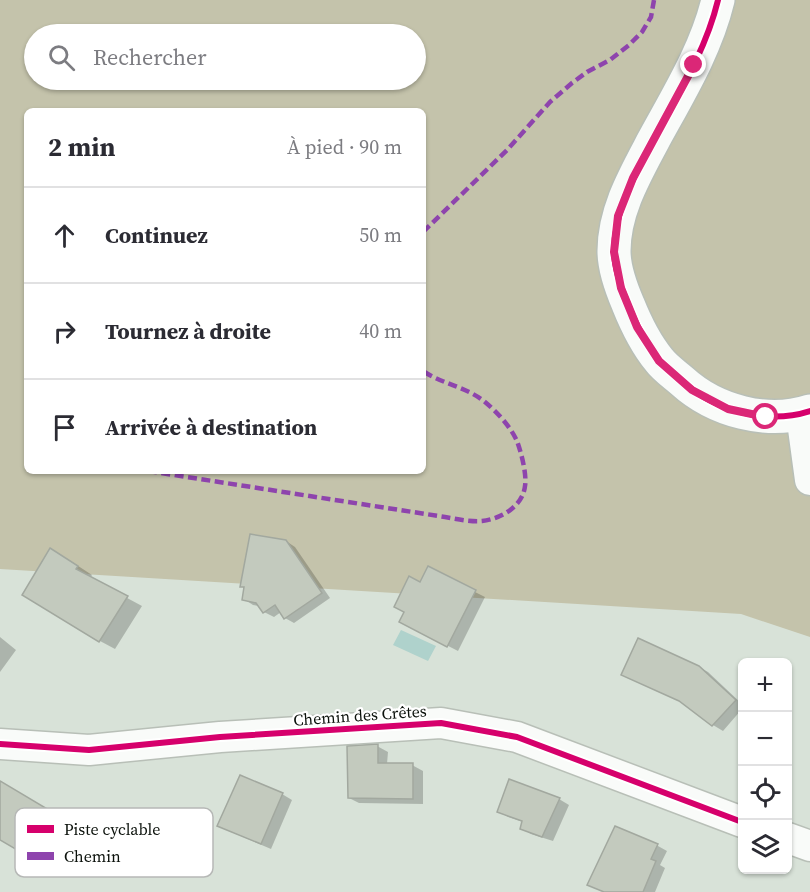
<!DOCTYPE html>
<html lang="fr">
<meta charset="utf-8">
<style>
body{margin:0;font-family:"Source Serif 4",serif;background:#f7f7f7;color:#2b2b33}
.controls{position:absolute;right:18px;bottom:18px;display:grid;overflow:hidden;border-radius:9px;box-shadow:0 2px 4px #0004}
.controls button{width:54px;height:54px;display:grid;place-items:center;padding:0;border:0;border-bottom:2px solid #e1e1e2;background:#fff;color:#2b2b33;font:30px sans-serif}
.stop{position:absolute;width:18px;height:18px;margin:-14px;border:4px solid #db2777;border-radius:50%;background:#fff}
.stop.end{background:#db2777;border-color:#fff;box-shadow:0 2px 6px #0008}
.list{margin:0;padding:0;list-style:none}
h2{display:flex;justify-content:space-between;align-items:center;height:78px;margin:0;padding:0 24px;font-size:26px}
h2 small{font-size:20px;font-weight:400;color:#7c7c81}
.list li{display:grid;grid-template-columns:39px 1fr auto;gap:18px;align-items:center;box-sizing:border-box;height:96px;padding:0 24px;border-top:2px solid #e1e1e2}
.list b{display:block;font-size:22px;white-space:nowrap}
.list em{font-size:20px;font-style:normal;color:#7c7c81}
.icon{flex:none;width:33px;height:33px;fill:none;stroke:currentColor;stroke-width:2;stroke-linecap:round;stroke-linejoin:round}
.map{position:relative;flex:none;width:810px;height:892px;overflow:hidden}
.search{position:absolute;background:#fff;box-shadow:0 2px 4px #0004;left:24px;top:24px;width:402px;height:66px;display:flex;align-items:center;gap:15px;box-sizing:border-box;padding:0 21px;border-radius:33px;color:#7c7c81;font-size:22px}
.panel{position:absolute;background:#fff;box-shadow:0 2px 4px #0004;left:24px;top:108px;width:402px;height:366px;border-radius:9px}
.map>svg:first-child{display:block}
.forest{fill:#c4c3ab;fill-rule:evenodd}
.water{fill:#afd2cc}
.shadow{fill:#0003}
.building{fill:#c3cabe;stroke:#a2a89f;stroke-width:1.5}
.lines{fill:none;stroke-linecap:round;stroke-linejoin:round}
.minor-casing{stroke:#b8bfb7;stroke-width:33}
.tertiary-casing{stroke:#b8bfb7;stroke-width:36}
.minor{stroke:#f9fbf9;stroke-width:30}
.tertiary{stroke:#f9fbf9;stroke-width:33}
.quiet{stroke:#8e44ad;stroke-width:4.5;stroke-dasharray:9 4.5;stroke-linecap:butt}
.cycleway-casing{stroke:#fff;stroke-width:10}
.cycleway{stroke:#d6006c;stroke-width:6}
.route{stroke:#db2777;stroke-width:8}
.labels{text-anchor:middle;dominant-baseline:central;stroke-width:4.5;stroke-linejoin:round;paint-order:stroke}
.street-label{font-size:16px;fill:#0b110b;stroke:#fff}
.key{fill:#fff;stroke:#b6b8b6;stroke-width:1.5}
.key-label{font-size:16px;fill:#0b110b}
</style>
<div class="map">
<svg width="810" height="892" viewBox="0 0 810 892">
<rect width="100%" height="100%" fill="#d8e2d8"/>
<path class="forest" d="M0,0H810V637L741,614L0,569ZM34,34H416V80H34ZM27,111H423V471H27Z"/>
<path class="water" d="M401,630L436,646L428,661L393,645Z"/>
<path class="shadow" d="M286,541L295,547L330,598L294,623L285,618L281,612L274,617L264,612L260,606L253,605L244,599Z
M66,558L92,575L90,578L142,606L115,649L100,641Z
M421,584L475,592L485,597L458,651L411,627Z
M0,637L16,650L0,672Z
M697,666L708,672L742,704V709L723,731L713,725L684,703Z
M377,746L388,752L387,764L412,765L423,771V804L359,803L349,798Z
M2,784L57,817L34,858L0,837V788Z
M282,794L292,800L271,849L229,831Z
M559,799L569,805L553,841L531,834L521,828L523,822L508,817L498,811Z
M615,828L658,846L667,851L660,865L665,868L655,892H604L599,890Z"/>
<path class="building" d="M250,534L286,540L322,593L284,619L275,605L263,613L256,603L242,600L244,587H240Z
M50,548L78,566L76,569L128,596L99,642L22,595Z
M428,566L476,590L447,647L399,622L404,612L394,607L409,576L420,582Z
M638,638L699,666L736,700L712,726L679,701L621,675Z
M378,744V763H413V799L348,798L347,746Z
M240,775L283,793L261,844L217,826Z
M509,779L560,798L542,837L520,829L522,821L497,812Z
M0,781L49,810L24,854L0,840Z
M615,826L658,844L651,859L656,861L643,892H604L587,885Z"/>
<g class="lines">
<defs>
<path id="minor" d="M801,414L810,480
M0,744L89,750L220,737L441,723L517,737L742,822
M788,838L810,846"/>
<path id="tertiary" d="M718,0C706,50 678,95 653,141C635,175 614,211 614,251C614,267 622,290 628,304C636,324 645,343 659,360C665,368 674,374 682,381C715,411 767,425 810,411"/>
</defs>
<use href="#minor" class="minor-casing"/>
<use href="#tertiary" class="tertiary-casing"/>
<use href="#minor" class="minor"/>
<use href="#tertiary" class="tertiary"/>
<path class="quiet" d="M423,232L507,150L550,102L572,83L587,72L610,60L629,45L642,32L651,17L654,0
M148,471L445,517C457,519 470,522 482,521C501,519 523,506 525,486C527,474 521,452 517,441C510,426 497,412 485,402C467,387 442,384 423,371"/>
<defs>
<path id="cycleway" d="M718,0C706,50 678,95 653,141C635,175 614,211 614,251C614,267 622,290 628,304C636,324 645,343 659,360C665,368 674,374 682,381C715,411 767,425 810,411
M0,744L89,750L220,737L441,723L517,737L742,822"/>
</defs>
<use href="#cycleway" class="cycleway-casing"/>
<use href="#cycleway" class="cycleway"/>
</g>
<g class="lines">
<path class="route" d="M694,65L633,178L618,216L614,252L621,288L637,327L659,361L692,390L728,409L766,417"/>
</g>
<g class="labels">
<g class="street-label">
<text transform="translate(360 715) rotate(-4)">Chemin des Crêtes</text>
</g>
</g>
<rect x="15" y="808" width="198" height="69" rx="9" class="key"/>
<rect x="27" y="825" width="27" height="8" fill="#d6006c"/>
<rect x="27" y="852" width="27" height="8" fill="#8e44ad"/>
<g class="key-label">
<text x="64" y="835">Piste cyclable</text>
<text x="64" y="862">Chemin</text>
</g>
</svg>
<div class="controls">
<button>+</button>
<button>−</button>
<button><svg class="icon" aria-label="locate" viewBox="0 0 24 24"><circle cx="12" cy="12" r="6"/><path d="M12 2v4M12 18v4M2 12h4M18 12h4"/></svg></button>
<button><svg class="icon" aria-label="layers" viewBox="0 0 24 24"><path d="M12 4l9 5-9 5-9-5zM3 14l9 5 9-5"/></svg></button>
</div>
<div class="stop" style="left:766px;top:417px"></div>
<div class="stop end" style="left:694px;top:65px"></div>
<div class="search"><svg class="icon" aria-label="search" viewBox="0 0 24 24"><circle cx="10" cy="10" r="6"/><path d="M15 15l6 6"/></svg>Rechercher</div>
<section class="panel">
<h2>2 min<small>À pied · 90 m</small></h2>
<ul class="list">
<li><svg class="icon" aria-label="ahead" viewBox="0 0 24 24"><path d="M12 20V5M6 11l6-6 6 6"/></svg><div><b>Continuez</b></div><em>50 m</em></li>
<li><svg class="icon" aria-label="right" viewBox="0 0 24 24"><path d="M7 20v-9h11M14 6l5 5-5 5"/></svg><div><b>Tournez à droite</b></div><em>40 m</em></li>
<li><svg class="icon" aria-label="arrive" viewBox="0 0 24 24"><path d="M6 21V4h12l-3 4 3 4H6"/></svg><div><b>Arrivée à destination</b></div></li>
</ul>
</section>
</div>
